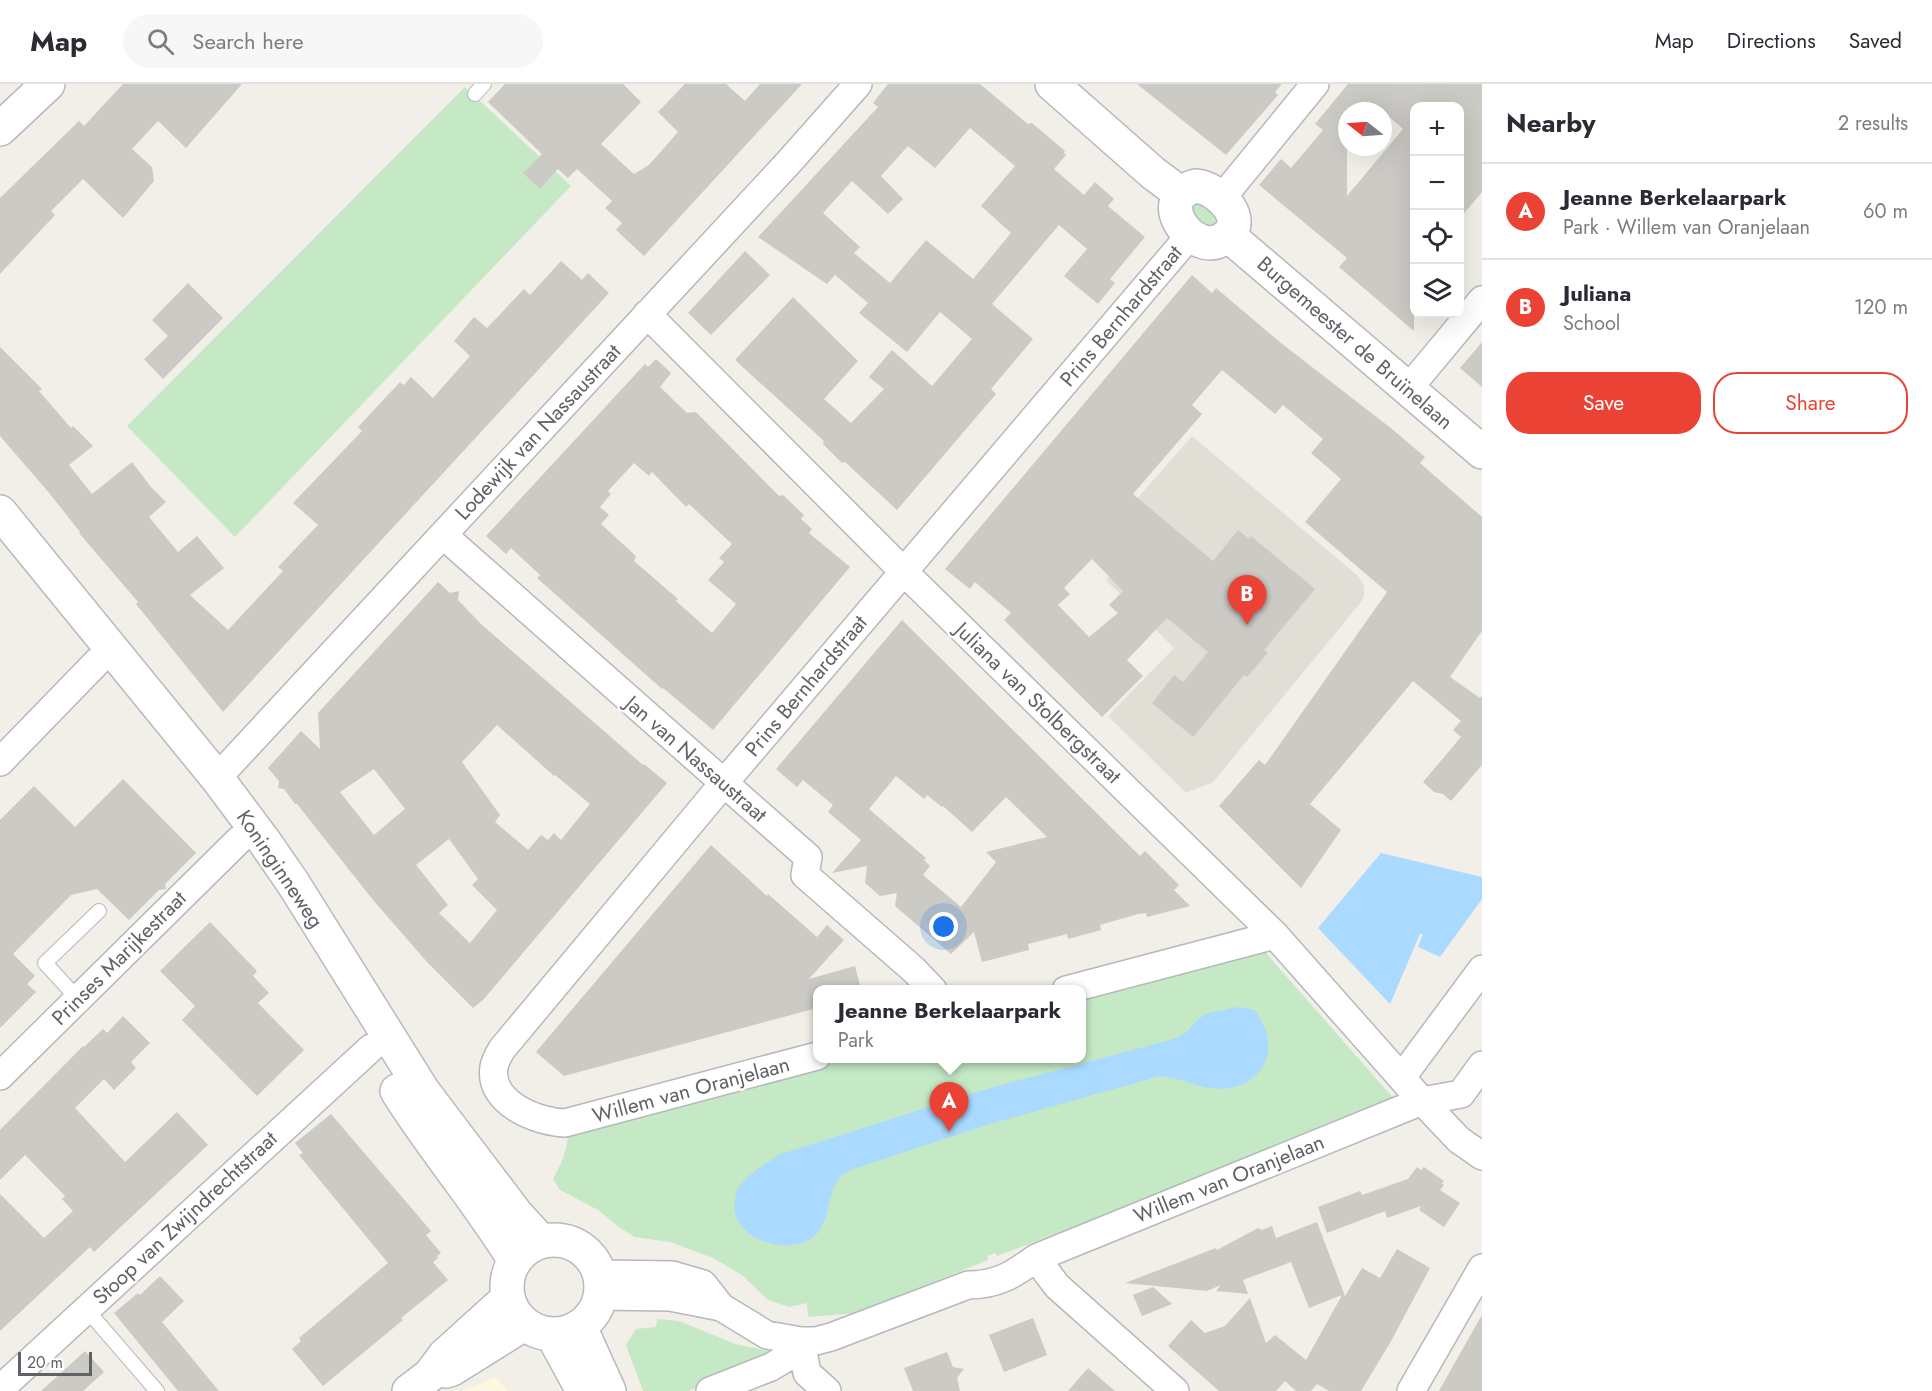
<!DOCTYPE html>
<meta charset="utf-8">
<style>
body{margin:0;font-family:Jost,sans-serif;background:#f7f7f7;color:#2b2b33}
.controls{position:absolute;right:18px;top:18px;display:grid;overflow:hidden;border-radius:12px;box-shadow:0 6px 24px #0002}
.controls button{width:54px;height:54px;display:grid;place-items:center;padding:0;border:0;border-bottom:2px solid #e1e1e2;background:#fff;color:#2b2b33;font:30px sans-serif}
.compass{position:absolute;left:1338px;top:18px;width:54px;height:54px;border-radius:50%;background:#fff;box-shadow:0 6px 24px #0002;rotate:287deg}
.scale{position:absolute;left:18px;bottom:15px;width:74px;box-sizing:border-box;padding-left:6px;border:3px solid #5f6368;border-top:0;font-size:16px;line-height:21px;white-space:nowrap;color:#5f6368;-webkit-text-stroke:4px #fff;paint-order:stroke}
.you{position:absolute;left:944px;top:843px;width:21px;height:21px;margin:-15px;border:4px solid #fff;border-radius:50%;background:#1a73e8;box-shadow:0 0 0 9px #1a73e833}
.badge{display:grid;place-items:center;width:39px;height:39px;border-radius:50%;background:#ea4335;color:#fff;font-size:20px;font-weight:700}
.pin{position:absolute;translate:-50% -50px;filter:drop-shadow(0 2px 3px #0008)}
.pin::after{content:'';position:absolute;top:32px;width:21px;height:18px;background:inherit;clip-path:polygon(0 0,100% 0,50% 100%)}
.popup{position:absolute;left:813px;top:901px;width:273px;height:78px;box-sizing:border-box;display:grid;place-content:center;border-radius:12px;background:#fff;filter:drop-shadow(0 2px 4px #0005);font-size:20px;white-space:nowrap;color:#7c7c81}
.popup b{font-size:22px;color:#2b2b33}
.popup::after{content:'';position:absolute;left:50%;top:100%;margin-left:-12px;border:12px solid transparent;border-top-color:#fff}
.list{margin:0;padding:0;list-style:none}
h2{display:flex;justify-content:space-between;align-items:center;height:78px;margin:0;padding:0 24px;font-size:26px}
h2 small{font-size:20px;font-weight:400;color:#7c7c81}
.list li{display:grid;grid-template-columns:39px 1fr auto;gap:18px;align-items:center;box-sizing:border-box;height:96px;padding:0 24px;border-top:2px solid #e1e1e2}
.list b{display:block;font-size:22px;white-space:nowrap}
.list p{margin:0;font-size:20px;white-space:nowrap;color:#7c7c81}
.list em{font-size:20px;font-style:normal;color:#7c7c81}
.actions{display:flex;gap:12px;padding:18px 24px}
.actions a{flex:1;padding:14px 0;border:2px solid #ea4335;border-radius:24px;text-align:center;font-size:21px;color:#ea4335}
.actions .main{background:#ea4335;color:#fff}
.icon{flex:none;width:33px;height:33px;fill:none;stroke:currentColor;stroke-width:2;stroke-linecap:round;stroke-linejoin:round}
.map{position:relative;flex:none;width:1482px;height:1307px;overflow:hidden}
header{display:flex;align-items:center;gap:36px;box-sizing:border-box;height:84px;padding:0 30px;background:#fff;border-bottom:2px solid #e1e1e2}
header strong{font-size:28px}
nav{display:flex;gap:33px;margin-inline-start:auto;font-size:21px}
.search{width:420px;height:54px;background:#f7f7f7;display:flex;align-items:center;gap:15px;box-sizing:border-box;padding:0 21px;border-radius:33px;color:#7c7c81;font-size:22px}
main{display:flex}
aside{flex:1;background:#fff}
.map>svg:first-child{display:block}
.commercial{fill:#fef7e0}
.education{fill:#e1ded6}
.green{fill:#c5e8c5}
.water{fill:#aadaff}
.building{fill:#cccac5;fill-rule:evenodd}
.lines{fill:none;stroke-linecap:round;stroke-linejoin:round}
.service-casing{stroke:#b5b8bc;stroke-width:16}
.minor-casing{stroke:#b5b8bc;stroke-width:30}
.tertiary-casing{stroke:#b5b8bc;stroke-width:36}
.secondary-casing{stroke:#b6babf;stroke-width:36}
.service{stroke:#fff;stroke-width:14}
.minor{stroke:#fff;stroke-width:27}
.tertiary{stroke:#fff;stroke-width:33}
.secondary{stroke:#fff;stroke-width:33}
.labels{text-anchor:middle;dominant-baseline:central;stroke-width:5;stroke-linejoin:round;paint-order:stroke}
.street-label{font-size:21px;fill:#5f6368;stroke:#fff}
</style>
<header>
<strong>Map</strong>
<div class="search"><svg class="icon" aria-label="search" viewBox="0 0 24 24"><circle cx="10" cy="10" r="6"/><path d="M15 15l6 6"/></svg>Search here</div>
<nav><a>Map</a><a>Directions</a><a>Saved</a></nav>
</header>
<main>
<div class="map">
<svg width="1482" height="1307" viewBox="0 0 1482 1307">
<rect width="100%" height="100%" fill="#f1efe8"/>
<path class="commercial" d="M496,1293L507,1307H463Z"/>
<path class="education" d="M1192,352L1358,492L1364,502V511L1361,518L1213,698L1186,709L1108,632L1174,564L1106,496L1119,479L1098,459Z"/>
<path class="green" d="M465,3L571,102L235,453L127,342Z
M1197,115L1220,132L1214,145L1191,134L1189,121Z
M1258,860L1394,1015L1107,1130L997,1172L995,1169L987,1172L988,1176L856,1229L808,1233L807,1219L789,1223L768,1216L742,1191L713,1174L670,1158L635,1153L620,1144L598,1126L560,1106L553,1095C562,1079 567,1065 569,1047L849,975L1081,974V911Z
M657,1235L679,1237L735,1260L773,1268V1274L688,1307H643L626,1261L636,1245L656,1243Z"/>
<path class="water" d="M1381,769L1482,793V815L1440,873L1418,863L1423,850H1420L1390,920L1318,844Z
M1238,923L1255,926C1260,935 1267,945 1268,956C1272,990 1241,1009 1210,1004C1192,1001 1178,993 1160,992L990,1040L853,1085C849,1087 844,1089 841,1092C826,1107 832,1139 812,1154C785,1173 728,1153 735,1116C736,1111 736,1106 739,1103C749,1089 765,1081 778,1071L980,1007L1177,954L1190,945L1192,941L1205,930Z"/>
<path class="building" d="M123,0H242L186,64L158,37L132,65L152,83L154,97L123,134L83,95L51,127L55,131L0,190V114L79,37L84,42Z
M505,0H623L641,18L601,60L634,90L649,81L678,48L658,28L685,0H726L745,17L760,0H802L644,172L616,146L622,139L605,124L612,117L577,85L568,94L558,85L540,105L523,89L542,70L488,18Z
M888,0H980L1028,40L1032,39L1065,67L1064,69L1066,71L1054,85L1084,111L1095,98L1114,115L1108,122L1145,153L1110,195L1115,199L1098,220L1064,192L1087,165L1059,141L992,220L1033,255L991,305L996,310L897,426L845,378L842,379L823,360L824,357L735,276L793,213L858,277L824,315L851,339L884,305L869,293L892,266L932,302L972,255L940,228L907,268L859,229L868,219L835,191L827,200L758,153L878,23L873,19ZM970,44L1015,82L981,122L1011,149L973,195L926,156L890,199L854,169L860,163L823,129L852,97L888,130L903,115L881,92L908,62L935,84Z
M1137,0H1282L1275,8L1278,11L1226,71Z
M1348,0H1482V108L1460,134V22H1414V247L1339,183L1347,174L1259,101L1281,75L1291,84L1323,46L1315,40ZM1347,27H1383L1403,45L1347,112Z
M745,167L770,191L711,251L688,229Z
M561,177L582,196L588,189L609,209L223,628L136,520L138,518L79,449L80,448L50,410L0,352V263L42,305L39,307L71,344L73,342L93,362L69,381L92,410L132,378L151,403L166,418L149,433L178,468L197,452L224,484L190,511L228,546L283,487L278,483L318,441L293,419L362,347L358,343L400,298L404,301L411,293L433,314L470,272L454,257L474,233L487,244L524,205L530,211Z
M1192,191L1212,209L1216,204L1281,259L1392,345L1425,373L1420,379L1482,433V547L1450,593L1480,614L1482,612V681L1451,717L1443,710L1434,708L1423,698L1461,653L1453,646L1461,637L1413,597L1310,720L1341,746L1301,804L1219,722L1259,676L1265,681L1387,508L1305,438L1341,395L1311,369L1323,355L1283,321L1275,330L1222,286L1192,321L1202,330L1133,410L1213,477L1238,446L1249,455L1251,452L1315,505L1264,566L1268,569L1247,593L1244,591L1193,653L1152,619L1174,591L1183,598L1208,568L1167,534L1127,576L1143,592L1102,633L1004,536L1011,529L975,498L970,505L945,485ZM1092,475L1123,507L1109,521L1118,529L1089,553L1058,521L1070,510L1064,504Z
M188,199L223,234L163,295L144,275L168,252L152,236Z
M1482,258V303L1460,284Z
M656,275L671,289L660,303L687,329L696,328L779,412L783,411L804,431L801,435L812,445L809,449L850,483L713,646L663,604L662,605L537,494L540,491L511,464L506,470L486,452L645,280L648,283ZM634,379L649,392L652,388L686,423L689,420L732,460L719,474L724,478L708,496L736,520L712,549L676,517L678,515L634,477L636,472L601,440L609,431L600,423L611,410L608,407Z
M438,498L450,509L459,507L458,516L482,541L643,681L644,680L667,699L483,916L473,924L427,878L373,816L297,720H295L284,705L278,704L279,697L268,684L301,647L320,665L318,629ZM497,641L554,692L555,691L590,720L561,756L554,749L548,756L541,751L528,766L495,738L500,731L462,678ZM374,685L405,725L374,751L340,708ZM449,755L478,795L472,801L497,826L470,859L439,829L448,821L416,781Z
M902,536L1140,772L1145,767L1179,801L1174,806L1190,822L1147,833L1146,829L1138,830L1100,841L1101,846L1068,855L1067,850L1028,860L1029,866L982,878L974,848L951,870L895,822L897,809L880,812L865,799L867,782L832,789L861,756L828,728L833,721L803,696L797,703L776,685ZM896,692L924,715L927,711L942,723L943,722L972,748L1006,713L1047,753L986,768L996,778L961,823L923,791L930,782L924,776L926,774L869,725Z
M123,695L196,769L165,800L166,805L159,806L129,836L97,805L71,811L13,870L35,892L27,900L36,908L0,944V736L34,702L75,743Z
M711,761L767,812L768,810L817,853L827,841L844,856L809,895L855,882L861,906H817V924L564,992L536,968Z
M210,838L257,887L253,892L269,909L258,919L304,966L257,1012L182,936L195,922L160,887Z
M123,932L150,959L131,978L136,984L114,1006L104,995L75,1024L125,1078L177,1028L208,1061L94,1168L90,1163L0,1247V1110L44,1154L73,1127L62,1115L65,1112L25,1071L0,1096V1046L83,962L84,963L103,945L107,949Z
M331,1030L431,1147L426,1151L441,1169L437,1172L438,1174L433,1178L448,1196L401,1234L403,1236L323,1302L292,1265L301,1257L299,1254L388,1179L299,1071L303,1069L295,1059Z
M1417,1083L1421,1086L1424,1083L1444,1097L1442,1099L1444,1101L1440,1106L1460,1119L1444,1143L1419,1126L1421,1122L1387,1134L1385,1127L1327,1149L1318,1123L1360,1107L1362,1111L1408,1095Z
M1317,1138L1345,1212L1362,1184L1380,1194L1397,1165L1430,1184L1390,1259L1361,1307H1329L1317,1300L1311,1307H1296L1285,1297L1276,1307H1219L1168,1262L1191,1236L1205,1249L1225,1242L1250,1214L1266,1259L1275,1251L1306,1276L1342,1211L1309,1224L1291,1178L1243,1196L1248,1210L1216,1207L1221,1201L1207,1207L1125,1199L1216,1164L1217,1166L1258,1144L1262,1146L1272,1142L1276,1154Z
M160,1192L184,1217L162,1238L219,1307H178L114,1229L138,1209L140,1211Z
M1153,1203L1172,1220L1142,1232L1133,1211Z
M1482,1231V1307H1439L1458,1273Z
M1033,1234L1047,1271L1004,1288L989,1251Z
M85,1267L104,1288L83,1307H41Z
M947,1268L953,1283L964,1285L957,1294L960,1307H913L904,1284Z
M1088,1284L1115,1307H1068Z"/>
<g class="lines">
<defs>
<path id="service" d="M475,10L484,0
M78,915L45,879L99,827
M87,1226L157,1307"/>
<path id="minor" d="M1221,115L1315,0
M647,230L903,487L1275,851L1422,1017L1459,1056L1482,1072
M1408,305L1482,216
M443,451L808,773L805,791L914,886L933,906
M0,678L97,578
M217,694L789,78L858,0
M1066,906L1275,851
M817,972L565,1039C537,1038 488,1019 494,983C495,977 499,970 502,965L723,700L1191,150
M0,992L239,756
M1402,993L1482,885
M1036,1174L1057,1202L1175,1307
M600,1190L672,1191L703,1200L721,1223L767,1251L801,1257H816L831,1253L968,1201C997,1201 1013,1191 1036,1174L1422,1017L1461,1010L1482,981
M601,1212L670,1213L721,1223
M801,1257L807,1289L827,1307
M0,1305L371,964
M710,1307L771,1283L786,1274L801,1257
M1411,1307L1482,1184"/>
<path id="tertiary" d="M1052,0L1153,89L1181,110
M0,45L48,0
M1196,102C1219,104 1253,139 1221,156C1192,172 1150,114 1196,102Z
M1228,151L1482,368
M446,1287L452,1285L524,1240
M409,1307L430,1291L445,1271L508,1214"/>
<path id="secondary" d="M0,428L217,694L264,757L293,799L423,1007L517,1131L541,1157
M397,1007C434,1066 479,1118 515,1177
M507 1203a47 47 0 1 1 94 0a47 47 0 1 1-94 0Z
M580,1243L609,1307
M552,1250L583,1307"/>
</defs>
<use href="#service" class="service-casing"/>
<use href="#minor" class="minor-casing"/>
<use href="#tertiary" class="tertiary-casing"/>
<use href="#secondary" class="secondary-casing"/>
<use href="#service" class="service"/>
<use href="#minor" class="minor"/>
<use href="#tertiary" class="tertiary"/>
<use href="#secondary" class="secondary"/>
</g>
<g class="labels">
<g class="street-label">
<text transform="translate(1121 232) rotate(-50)">Prins Bernhardstraat</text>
<text transform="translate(1355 259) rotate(41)">Burgemeester de Bruïnelaan</text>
<text transform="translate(538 348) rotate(-47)">Lodewijk van Nassaustraat</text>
<text transform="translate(806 602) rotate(-50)">Prins Bernhardstraat</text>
<text transform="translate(1038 619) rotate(44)">Juliana van Stolbergstraat</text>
<text transform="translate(696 675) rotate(41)">Jan van Nassaustraat</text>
<text transform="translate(280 785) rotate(56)">Koninginneweg</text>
<text transform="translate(119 874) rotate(-45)">Prinses Marijkestraat</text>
<text transform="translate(691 1006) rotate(-15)">Willem van Oranjelaan</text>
<text transform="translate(1229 1095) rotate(-22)">Willem van Oranjelaan</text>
<text transform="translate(185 1134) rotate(-43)">Stoop van Zwijndrechtstraat</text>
</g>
</g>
</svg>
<div class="controls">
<button>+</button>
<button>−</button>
<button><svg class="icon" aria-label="locate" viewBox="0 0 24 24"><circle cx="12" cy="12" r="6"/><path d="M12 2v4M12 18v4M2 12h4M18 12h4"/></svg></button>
<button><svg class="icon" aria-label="layers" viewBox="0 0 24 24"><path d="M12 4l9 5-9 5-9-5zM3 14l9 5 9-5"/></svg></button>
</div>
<svg class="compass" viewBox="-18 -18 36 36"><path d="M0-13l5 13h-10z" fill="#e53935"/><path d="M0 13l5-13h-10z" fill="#7c7c81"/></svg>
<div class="scale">20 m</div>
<div class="you"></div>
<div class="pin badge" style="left:949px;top:1048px">A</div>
<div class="popup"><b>Jeanne Berkelaarpark</b>Park</div>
<div class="pin badge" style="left:1247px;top:541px">B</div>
</div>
<aside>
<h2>Nearby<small>2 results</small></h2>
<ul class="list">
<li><span class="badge">A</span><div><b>Jeanne Berkelaarpark</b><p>Park · Willem van Oranjelaan</p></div><em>60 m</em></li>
<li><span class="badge">B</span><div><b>Juliana</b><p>School</p></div><em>120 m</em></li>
</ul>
<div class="actions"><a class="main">Save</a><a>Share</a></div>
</aside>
</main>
